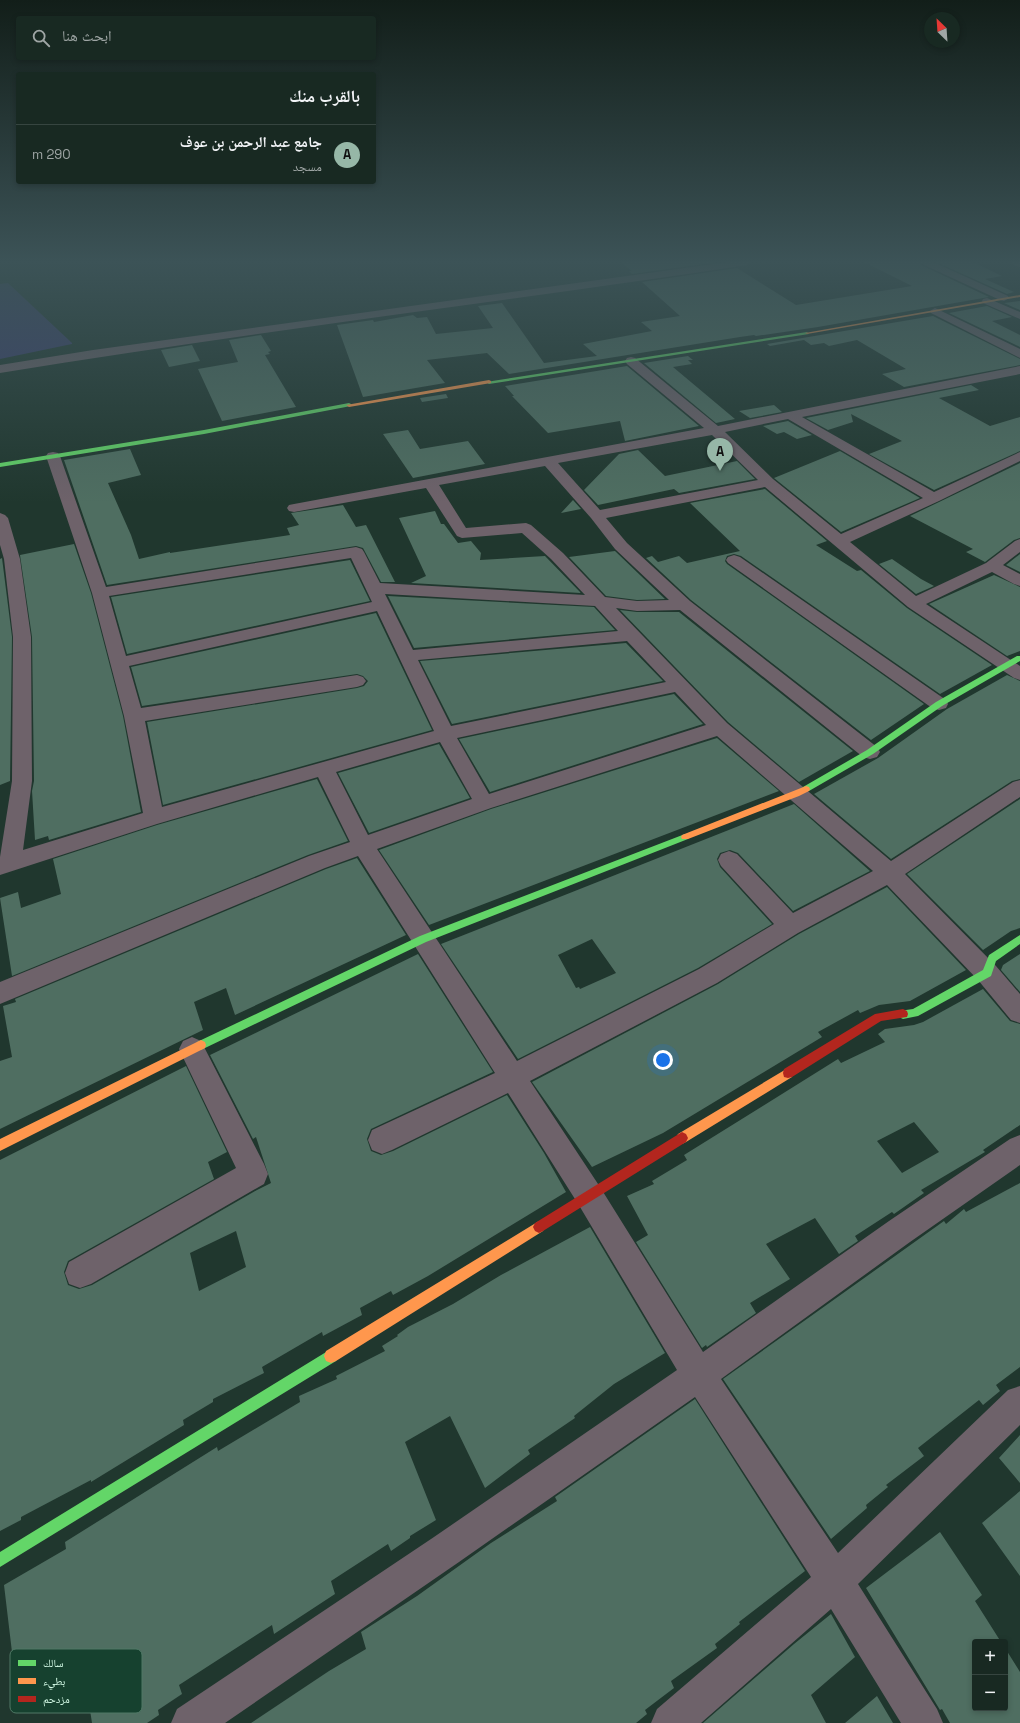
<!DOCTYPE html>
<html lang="ar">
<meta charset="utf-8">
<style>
body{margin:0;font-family:"Space Grotesk","Noto Naskh Arabic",sans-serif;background:#25352f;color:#f1f3f6;direction:rtl}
.controls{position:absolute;right:12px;bottom:12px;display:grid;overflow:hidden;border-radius:4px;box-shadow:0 2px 6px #0003}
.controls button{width:36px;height:36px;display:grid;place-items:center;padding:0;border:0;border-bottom:1px solid #364540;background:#182922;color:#f1f3f6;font:20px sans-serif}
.compass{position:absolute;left:924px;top:12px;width:36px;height:36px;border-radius:50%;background:#182922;box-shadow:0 2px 6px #0003;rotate:335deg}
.you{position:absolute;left:663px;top:1060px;width:14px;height:14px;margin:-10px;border:3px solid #fff;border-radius:50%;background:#1a73e8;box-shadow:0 0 0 6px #1a73e833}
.badge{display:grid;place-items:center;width:26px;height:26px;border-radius:50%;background:#96b7a7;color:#111;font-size:13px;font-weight:700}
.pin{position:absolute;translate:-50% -33px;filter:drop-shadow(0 1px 2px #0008)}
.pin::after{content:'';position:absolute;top:21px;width:14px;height:12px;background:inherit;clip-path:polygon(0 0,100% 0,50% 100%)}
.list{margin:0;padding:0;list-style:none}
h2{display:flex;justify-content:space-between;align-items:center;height:52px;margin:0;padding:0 16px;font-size:17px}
h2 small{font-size:13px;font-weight:400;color:#9fa6a5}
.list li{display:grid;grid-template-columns:26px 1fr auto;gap:12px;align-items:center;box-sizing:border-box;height:60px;padding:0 16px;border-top:1px solid #364540}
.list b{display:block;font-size:15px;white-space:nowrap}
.list p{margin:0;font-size:13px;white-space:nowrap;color:#9fa6a5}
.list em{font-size:13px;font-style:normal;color:#9fa6a5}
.icon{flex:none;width:22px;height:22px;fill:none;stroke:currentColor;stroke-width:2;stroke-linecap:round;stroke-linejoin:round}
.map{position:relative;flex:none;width:1020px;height:1723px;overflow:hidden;direction:ltr}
.search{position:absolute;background:#182922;box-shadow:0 2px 6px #0003;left:16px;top:16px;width:360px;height:44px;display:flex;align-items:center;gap:10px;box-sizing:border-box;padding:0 14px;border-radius:4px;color:#9fa6a5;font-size:15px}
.panel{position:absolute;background:#182922;box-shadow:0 2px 6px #0003;left:16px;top:72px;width:360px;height:112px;border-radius:4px;direction:rtl}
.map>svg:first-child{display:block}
.green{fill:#3d3e71}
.building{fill:#4f6e61;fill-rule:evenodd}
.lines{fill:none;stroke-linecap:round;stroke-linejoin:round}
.street{fill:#6e626a;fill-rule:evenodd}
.fast{fill:#63d668;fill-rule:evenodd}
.slow{fill:#ff974d;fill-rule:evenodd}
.jam{fill:#b3261e;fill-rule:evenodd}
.key{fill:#16412f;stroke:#507966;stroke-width:1}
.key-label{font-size:11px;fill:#d6fce8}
</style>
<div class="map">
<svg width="1020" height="1723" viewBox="0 0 1020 1723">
<rect width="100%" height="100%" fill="#20372e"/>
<path class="green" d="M8,283L72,343V344L0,359V284Z"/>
<path class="building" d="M621,262H718L632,274L629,271H632Z
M864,262H919L921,265L989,297L818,327L756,336L754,335L740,337L509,374L487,353L427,360L445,383L363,397L337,325L373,320L374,322L413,315L417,318L427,317L436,334L493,328L478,306L502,303L544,363L597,356L583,344L652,331L641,322L680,316L642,282L737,268L796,305L912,286Z
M936,262H973L1002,276L985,279L1014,292L1007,294Z
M1020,301V310L1004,303Z
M987,306L1012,317L992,321L1020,335V347L949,313Z
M933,316L1020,359V365L904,387L882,374L906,369L857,340L829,346L824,343L811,345L804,340L770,346L767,344Z
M261,335L271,351L268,352L270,354L265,355L296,407L222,421L198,369L238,362L229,340Z
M192,345L200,361L169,367L161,350Z
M688,356L693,360H688L692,364L673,367L735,419L716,423L644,363Z
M627,366L699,426L625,441L620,421L548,433L512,396H514L505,386Z
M971,385L979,390L939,398L990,426L1020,417V451L934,490L869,454L902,441L851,414L853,422L828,430L806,418Z
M446,394L448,398L422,402L420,398Z
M774,405L782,412L750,418L739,411Z
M788,421L812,435L797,439L784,432L777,434L763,426Z
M408,430L420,449L468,441L485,464L413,478L383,434Z
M130,449L141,475L108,483L131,535L139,559L170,552V553L290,535L287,528L299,525L291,513L343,505L356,527L366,525L395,582H381L363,548L356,546L107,585L64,460Z
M638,450L665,476L737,461L755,479L679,493L674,489L598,505L584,490L619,454Z
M840,451L920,498L841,532L774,478Z
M1020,463V538L1014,540L985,562L966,552L973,549L910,516Z
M765,489L827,541L816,545L857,571L861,570L907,608L992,665L940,694L741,556L734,554L727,556L725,561L727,564L924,704L871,740L691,600L646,558L652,556L658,562L679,556L687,563L740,551L690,503Z
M573,500L581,509L561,513Z
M435,511L441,524H444L458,543L471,541L481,553L480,560L545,556L581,593L411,583L426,576L399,518Z
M74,544L91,593L123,716L141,812L49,840L48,836L35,840L32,791L34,781L32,637L20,555Z
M615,551L665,599L637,600L606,596L569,557Z
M1020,554V572L1006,565Z
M2,558L12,637L10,781L0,785V559Z
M892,559L921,579L934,586L916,594L879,564Z
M350,560L370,601L127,654L111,597Z
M994,575L1020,587V651L1007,656L929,604Z
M388,596L594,607L615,630L414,648Z
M620,610L637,612H679L853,751L799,782L728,722Z
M376,613L432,730L163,805L147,722L357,688L364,686L368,681L363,676L357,674L142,706L131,667Z
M626,643L663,681L452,724L420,661Z
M1007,675L1020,681V779L1012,781L891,859L814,794L878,758L947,709Z
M674,694L703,724L490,792L459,739Z
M717,738L779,791L429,925L379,850L491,809Z
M439,744L470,798L369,833L338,773Z
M317,779L348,841L308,855L12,976L0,898L18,892L21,908L61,894L53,859L157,825Z
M1020,799V928L1011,931L983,950L907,874Z
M794,804L870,871L793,911L738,853L730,850L720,853L717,859L720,867L772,924L698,968L518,1059L441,944ZM592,939L616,973L580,989L579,987L576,988L558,955Z
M357,858L406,935L235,1015L226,988L194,1002L203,1030L0,1129V1061L12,1057L3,1006L16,1002L15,999L326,869Z
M887,887L966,970L910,1001L879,1005L860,1013L858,1010L818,1032L822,1037L663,1133L592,1167L532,1082L718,984L799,934Z
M418,954L493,1072L371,1129L367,1139L371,1151L381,1155L393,1151L507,1095L544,1153L566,1192L428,1276L393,1295L391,1291L360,1308L362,1315L323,1336L322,1332L262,1367L264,1373L213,1399V1402L183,1420L184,1425L91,1482V1480L21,1517V1520L0,1531V1160L186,1066L227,1152L208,1162L214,1179L68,1261L64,1272L68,1285L79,1289L92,1285L257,1190L271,1183L256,1137L253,1139L210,1055ZM236,1231L246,1267L199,1291L190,1253Z
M1020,954V992L1001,970L1003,965Z
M983,989L1010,1021L1020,1024V1125L983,1150L985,1152L921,1190L924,1193L894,1214L892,1212L855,1236L858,1241L839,1254L815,1218L766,1244L790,1279L750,1303L756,1313L707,1347L706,1345L702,1348L636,1242L648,1235L627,1196L654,1184L652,1181L687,1160L684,1155L838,1059L841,1063L885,1042L878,1034L885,1029L914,1025L923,1022ZM914,1122L939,1152L902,1173L877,1141Z
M1020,1183V1367L996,1385L1000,1391L983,1405L979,1400L918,1448L924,1456L886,1485L888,1487L866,1505L867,1508L831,1539L723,1379L944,1221L946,1224L964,1209L966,1212Z
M590,1227L665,1353L614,1384L574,1416L575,1418L528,1450L530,1454L485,1488L450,1416L405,1442L436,1520L410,1536V1538L391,1551L388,1544L331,1581L335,1594L274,1634L272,1625L179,1685L182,1694L158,1710L159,1715L147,1723H92L84,1671L19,1711L4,1585L66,1549L65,1542L217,1447L218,1451L300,1402L299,1396L337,1379L336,1376L385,1351L382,1346L398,1336L397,1335L408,1327L453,1304L501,1275Z
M695,1399L805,1571L739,1622L740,1624L715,1644L717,1648L671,1681L674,1688L645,1710L647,1714L636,1723H251L329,1671L366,1649L361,1632L417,1596L491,1543L557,1501L555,1497Z
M1020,1435V1483L999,1458Z
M1020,1491V1576L982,1523Z
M940,1532L982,1595L975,1601L1001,1642H975V1708H1005V1648L1020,1672V1723H950L942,1709L940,1710L866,1588Z
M831,1614L855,1657L811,1695L826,1723H703L794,1644Z
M877,1696L893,1723H845Z"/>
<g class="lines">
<path class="street" d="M728,262H752L747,265C498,303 248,332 0,373V365L93,350Z
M920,262H933L1008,296L1009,298L1004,301L1000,300L922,264Z
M1010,262H1020V267L1012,264Z
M987,298L1020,312V319L983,303L982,301L983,299Z
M935,308L1020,349V358L931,313L930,311Z
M631,357L635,358L718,426L1020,366V374L802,417L934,492L1020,452V461L939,501L850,542L916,596L986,563L1015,541L1020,539V552L1003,565L1020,574V586L1014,584L992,572L926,604L1020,666V680L1014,678L908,607L765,487L606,518L627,543L690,601L877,747L880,752L877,757L870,759L863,757L680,610L637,611L616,608L727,723L891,861L1013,782L1020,780V797L905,874L996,966L1020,994V1023L1011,1020L978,980L887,885L798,933L717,983L530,1081L600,1187L703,1352L889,1221L1010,1139L1020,1135V1165L910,1242L721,1379L838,1553L1008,1390L1020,1386V1425L858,1584L937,1709L943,1723H901L831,1609L701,1723H651L657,1709L811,1577L695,1397L459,1562L225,1723H171L177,1709L434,1537L677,1370L580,1207L508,1093L392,1150L382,1154L372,1150L368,1140L372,1130L495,1073L358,856L325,868L0,1004V982L309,856L350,842L318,777L157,824L0,875V857L12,781L13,637L4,559L0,545V513L5,515L8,518L20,559L31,637L32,781L23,850L143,813L124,716L92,593L46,456L48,453L53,452L58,453L60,456L106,587L356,547L362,549L364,552L380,583L585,595L551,559L522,533L462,538L457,536L426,488L294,512L289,511L287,508L289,505L294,504L704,428L627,364L625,361L627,358ZM788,419L923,498L841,534L773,479L725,432ZM712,435L758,480L600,510L558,463ZM545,466L591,518L615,549L669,600L637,601L605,597L563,553L531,525L526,523L466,528L439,485ZM351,558L372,602L126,656L109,596ZM385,594L595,606L618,631L413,650ZM377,611L434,731L162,807L145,721L357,687L363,685L366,681L363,677L357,675L141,708L129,666ZM627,641L666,682L451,726L418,660ZM675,692L706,725L489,794L457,738ZM717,736L873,871L793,913L737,854L729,851L721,854L718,860L721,866L774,924L699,969L517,1061L377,849L491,808ZM440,742L472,799L368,835L336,772Z
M734,555L740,557L946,700L948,704L946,708L939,710L932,708L728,563L726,560L728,557Z
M192,1037L201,1041L264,1164L268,1174L264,1184L91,1284L80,1288L69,1284L65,1273L69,1262L236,1168L179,1049L183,1041Z"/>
<path class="fast" d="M807,332L809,334L489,384L486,382Z
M349,403L351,404V406L204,434L0,467V463L204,430Z
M1017,656H1020V661L942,706L873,754L809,791H803L802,789L803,787L867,750L936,702Z
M685,834L688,835L689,837L688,839L426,942L205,1048L201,1050L197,1048L196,1045L197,1042L420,936Z
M1020,935V944L996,961L991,976L918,1016L903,1019L899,1017L898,1014L899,1011L913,1009L983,970L989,955Z
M331,1349L336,1351L338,1356L336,1361L0,1567V1552Z"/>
<path class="slow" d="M1020,295V297L807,334L805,333Z
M489,380L491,381V383L349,407L346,405Z
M806,786L809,787L810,789L809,791L799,796L688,839H682L681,837L682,835Z
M201,1040L205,1042L206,1045L205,1048L0,1151V1139Z
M788,1068L792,1069L793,1073L792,1077L686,1142L682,1144L678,1142L676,1138L678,1134Z
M539,1221L543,1223L545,1227L543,1231L336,1361L331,1363L326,1361L324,1356L326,1351Z"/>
<path class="jam" d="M903,1009L907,1011L908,1014L907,1017L881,1021L792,1077L788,1078L784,1077L783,1073L784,1069L875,1014Z
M682,1132L686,1134L688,1138L686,1142L543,1231L539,1233L535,1231L533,1227L535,1223Z"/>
</g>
<linearGradient id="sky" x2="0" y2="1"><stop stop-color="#121e19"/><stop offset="0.52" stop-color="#3c5357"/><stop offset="1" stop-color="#3c5357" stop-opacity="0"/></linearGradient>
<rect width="1020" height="503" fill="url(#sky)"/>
<rect x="10" y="1649" width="132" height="64" rx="6" class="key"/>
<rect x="18" y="1660" width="18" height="6" fill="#63d668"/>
<rect x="18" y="1678" width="18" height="6" fill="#ff974d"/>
<rect x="18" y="1696" width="18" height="6" fill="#b3261e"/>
<g class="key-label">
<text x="43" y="1667">سالك</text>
<text x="43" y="1685">بطيء</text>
<text x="43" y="1703">مزدحم</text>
</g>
</svg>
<div class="controls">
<button>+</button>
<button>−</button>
</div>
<svg class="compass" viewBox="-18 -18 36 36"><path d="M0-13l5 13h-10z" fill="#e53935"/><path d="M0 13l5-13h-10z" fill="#9fa6a5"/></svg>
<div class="you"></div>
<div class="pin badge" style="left:720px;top:471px">A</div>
<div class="search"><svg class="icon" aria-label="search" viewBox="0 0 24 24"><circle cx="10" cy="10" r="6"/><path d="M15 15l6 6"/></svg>ابحث هنا</div>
<section class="panel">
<h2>بالقرب منك<small></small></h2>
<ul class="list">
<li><span class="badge">A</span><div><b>جامع عبد الرحمن بن عوف</b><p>مسجد</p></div><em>290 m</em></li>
</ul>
</section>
</div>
